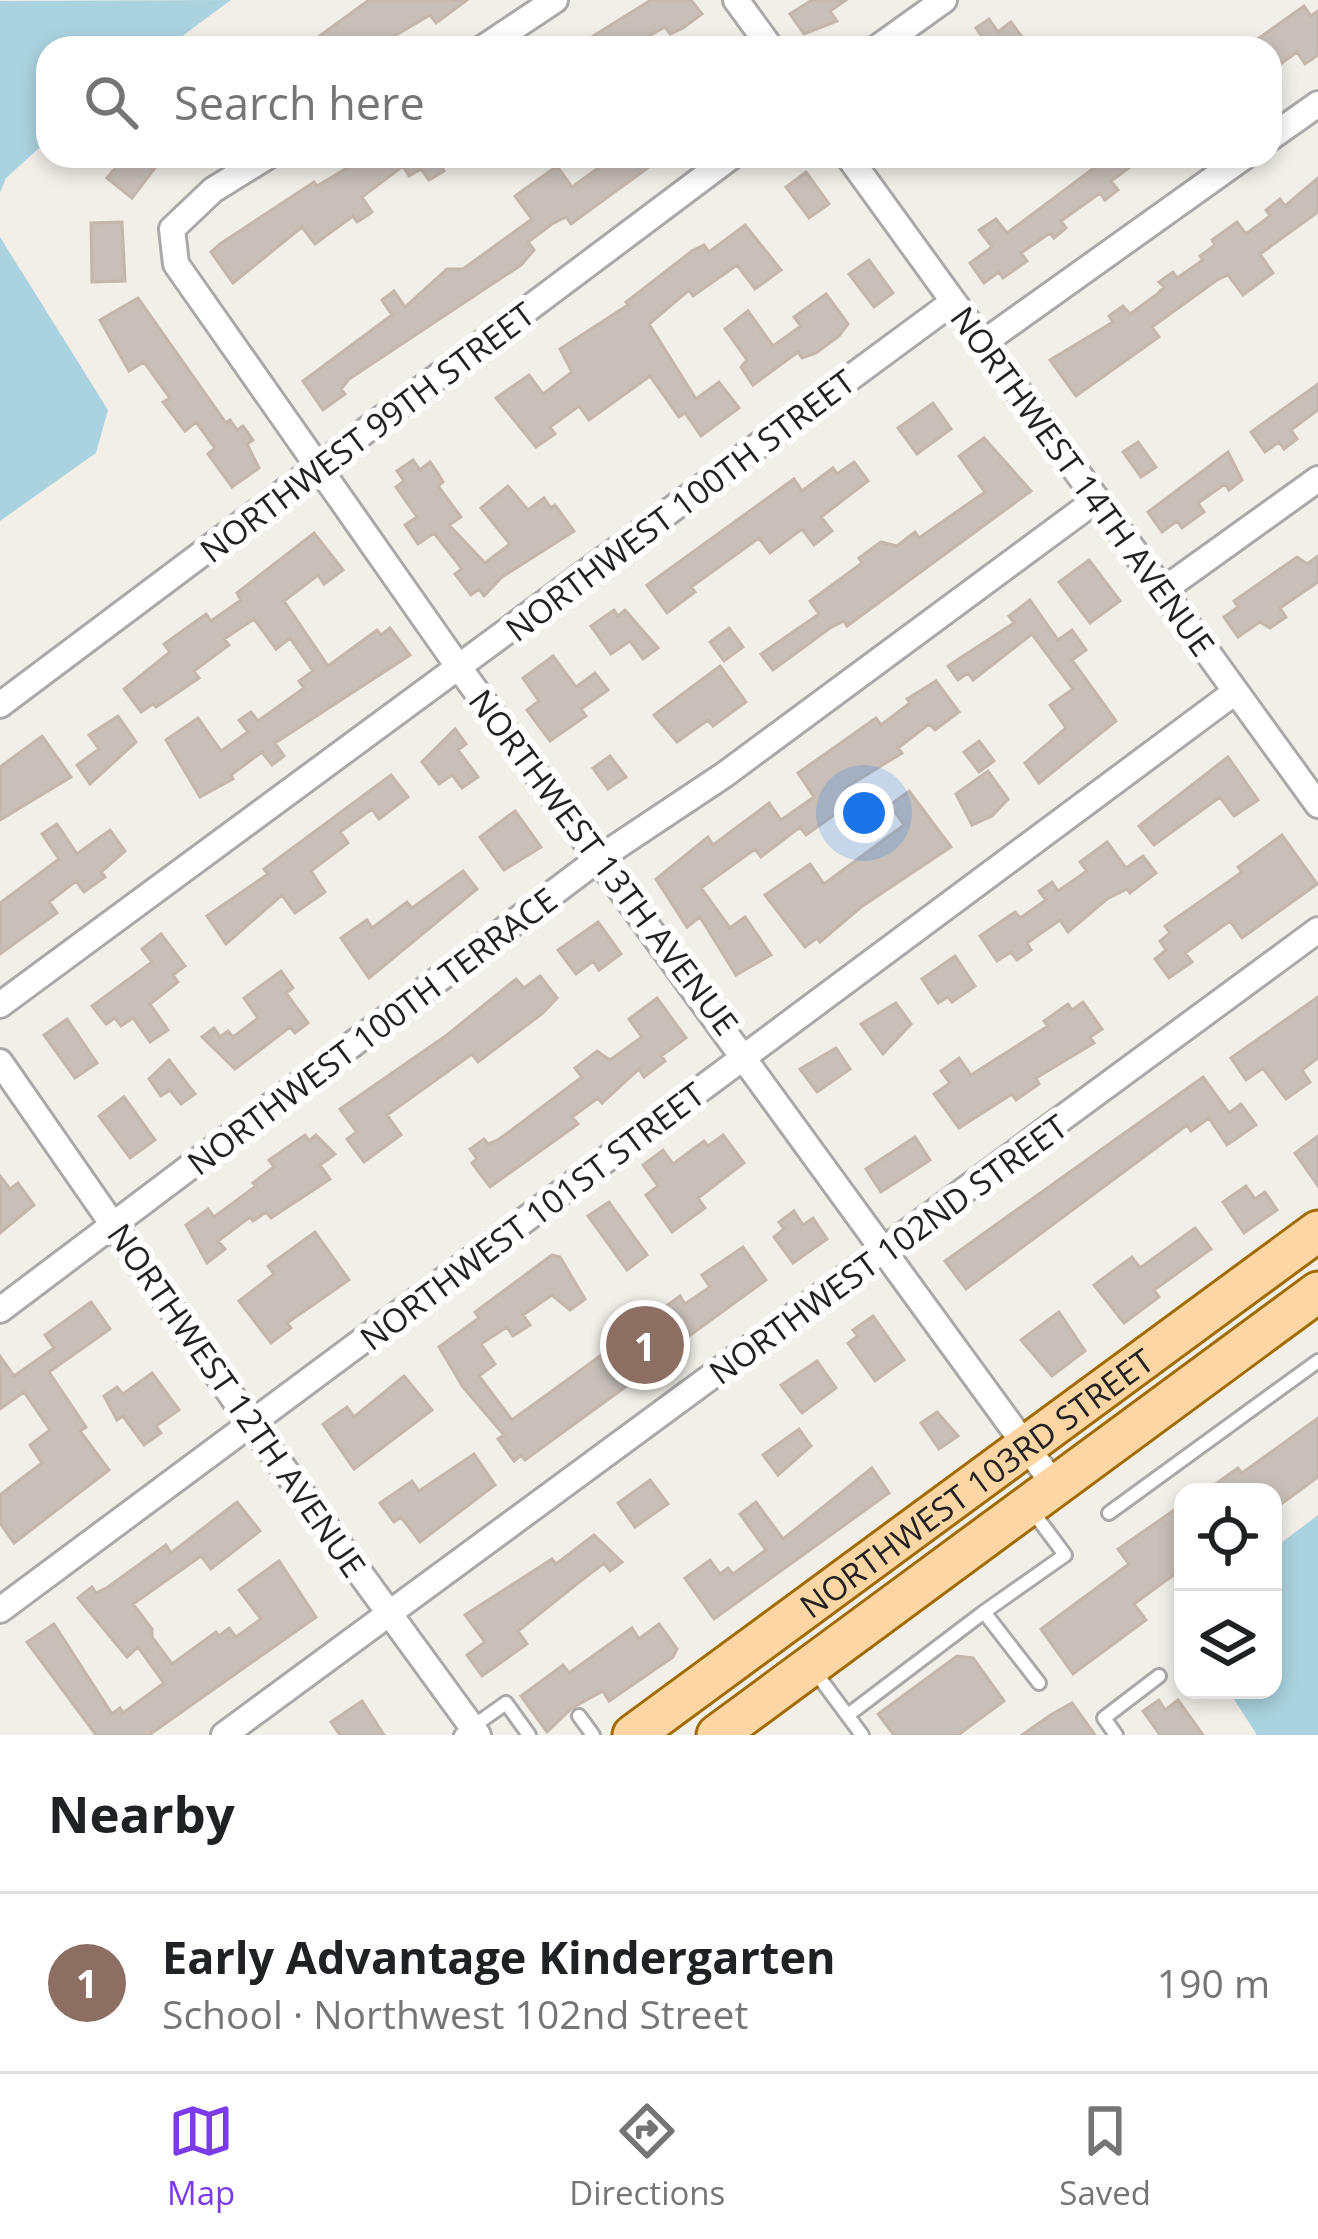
<!DOCTYPE html>
<meta charset="utf-8">
<style>
body{margin:0;font-family:"Open Sans",sans-serif;background:#f6f6f6;color:#202124}
.controls{position:absolute;right:36px;bottom:36px;display:grid;overflow:hidden;border-radius:24px;box-shadow:0 6px 18px #0003}
.controls button{width:108px;height:108px;display:grid;place-items:center;padding:0;border:0;border-bottom:3px solid #e0e0e0;background:#fff;color:#202124;font:60px sans-serif}
.you{position:absolute;left:864px;top:813px;width:42px;height:42px;margin:-30px;border:9px solid #fff;border-radius:50%;background:#1a73e8;box-shadow:0 0 0 18px #1a73e833}
.badge{display:grid;place-items:center;width:78px;height:78px;border-radius:50%;background:#7c3aed;color:#fff;font-size:39px;font-weight:700}
.pin{position:absolute;translate:-50% -50%;border:6px solid #fff;box-shadow:0 3px 12px #0006}
.list{margin:0;padding:0;list-style:none}
h2{display:flex;justify-content:space-between;align-items:center;height:156px;margin:0;padding:0 48px;font-size:51px}
h2 small{font-size:39px;font-weight:400;color:#757577}
.list li{display:grid;grid-template-columns:78px 1fr auto;gap:36px;align-items:center;box-sizing:border-box;height:180px;padding:0 48px;border-top:3px solid #e0e0e0}
.list b{display:block;font-size:45px;white-space:nowrap}
.list p{margin:0;font-size:39px;white-space:nowrap;color:#757577}
.list em{font-size:39px;font-style:normal;color:#757577}
.icon{flex:none;width:66px;height:66px;fill:none;stroke:currentColor;stroke-width:2;stroke-linecap:round;stroke-linejoin:round}
.map{position:relative;flex:none;width:1318px;height:1735px;overflow:hidden}
.search{position:absolute;background:#fff;box-shadow:0 6px 18px #0003;left:36px;right:36px;top:36px;height:132px;display:flex;align-items:center;gap:30px;box-sizing:border-box;padding:0 42px;border-radius:36px;color:#757577;font-size:45px}
.sheet{height:336px;background:#fff}
nav{display:flex;justify-content:space-around;align-items:center;box-sizing:border-box;height:168px;border-top:3px solid #e0e0e0;background:#fff;font-size:33px;color:#757577}
nav a{display:grid;justify-items:center;gap:6px}
nav .on{color:#7c3aed}
.map>svg:first-child{display:block}
.water{fill:#aad3df}
.building{fill:#c7bfb8;stroke:#c4b6ab;stroke-width:3}
.lines{fill:none;stroke-linecap:round;stroke-linejoin:round}
.lane-casing{stroke:#a9a9a9;stroke-width:18}
.street-casing{stroke:#a9a9a9;stroke-width:30}
.primary-casing{stroke:#a06b00;stroke-width:45}
.lane{stroke:#fff;stroke-width:12}
.street{stroke:#fff;stroke-width:24}
.primary{stroke:#fcd6a4;stroke-width:39}
.labels{text-anchor:middle;dominant-baseline:central;stroke-width:12;stroke-linejoin:round;paint-order:stroke}
.street-label{font-size:33px;fill:#222;stroke:#fff}
</style>
<div class="map">
<svg width="1318" height="1735" viewBox="0 0 1318 1735">
<rect width="100%" height="100%" fill="#f2efe9"/>
<path class="water" d="M231,0L166,48H48V140L6,178L0,193V1Z
M0,237L108,410L96,453L0,521Z
M1318,1515V1735H1257L1228,1690H1273V1549Z"/>
<path class="building" d="M369,0H467L436,23L430,15L374,48H303Z
M651,0H691L702,14L683,28L670,34L665,27L627,48H574Z
M812,0H846L830,11L837,21L804,34L790,14Z
M1304,6L1311,16L1318,11V55L1305,64L1297,52L1270,72V48H1245Z
M989,19L998,32L1011,22L1030,48H976L985,41L976,28Z
M101,156H164L132,198L107,178L115,168Z
M367,156H442L437,159L444,171L429,180L421,169L409,176L403,166L362,197L372,212L365,217L357,222L353,216L315,244L302,227L233,283L211,252L220,244L314,182L317,186Z
M615,156H664L571,224L566,217L552,224L528,242L534,250L521,265L349,379L341,389L345,394L323,410L303,381L392,315L382,300L394,291L405,307L447,269H463L532,219L515,196L557,166L572,187Z
M1092,156H1145L1111,181L1118,190L1105,200L1100,193L1061,221L1066,228L1054,238L1050,233L1021,253L1027,261L1003,278L999,272L984,283L970,263L992,247L979,230L996,219L1007,233L1098,165Z
M806,172L829,204L809,218L786,187Z
M1318,178V212L1260,254L1273,273L1243,295L1228,275L1217,280L1152,327L1159,337L1076,396L1050,360L1113,322L1109,316L1123,306L1130,314L1156,295L1164,287L1159,282L1173,272L1177,278L1203,260L1200,256L1215,245L1212,240L1237,222L1246,234L1270,216L1266,210L1280,199L1285,206Z
M122,222L125,281L92,282L91,223Z
M745,225L781,270L755,289L737,265L693,296L689,290L649,324L696,399L719,382L739,408L701,436L685,413L679,417L650,376L589,420L579,406L550,427L555,434L536,447L496,398L529,375L543,394L572,372L560,349L628,305L626,302L692,251L704,245L709,252Z
M869,260L893,293L874,307L849,274Z
M826,294L848,324L839,336L816,353L802,358L798,352L753,385L741,367L747,360L725,329L748,311L773,346L801,326L794,317Z
M138,298L226,423L230,420L237,430L243,426L253,440L247,444L259,468L232,487L208,454L215,448L196,422L185,431L163,402L170,398L144,362L129,371L100,320Z
M1318,384V410L1291,430L1297,439L1284,449L1279,442L1265,452L1251,432Z
M933,403L951,429L917,454L898,428Z
M984,438L1031,491L847,626L844,621L830,628L773,670L761,654L819,614L810,601L862,563L859,558L881,542L897,546L915,532L919,538L985,492L959,456Z
M1138,442L1156,467L1141,477L1123,452Z
M1228,452L1242,480L1229,490L1225,484L1198,503L1204,512L1182,528L1177,521L1162,532L1148,512Z
M413,460L420,470L430,462L437,472L443,482L438,486L461,517L449,525L485,563L510,544L481,508L508,486L528,510L544,498L551,508L555,505L574,531L502,577L484,596L479,589L471,595L455,574L462,569L434,533L418,544L405,525L417,517L396,487L404,481L397,471Z
M854,462L868,481L821,517L832,531L814,545L802,529L770,553L759,538L691,587L695,592L667,613L647,585L794,479L802,491L833,468L837,474Z
M314,533L343,570L324,584L318,575L284,601L328,666L377,630L381,635L390,628L410,655L275,743L284,756L272,765L262,752L231,775L233,779L200,797L166,740L198,718L221,751L248,732L239,720L251,712L258,721L304,688L299,681L313,671L290,638L276,649L254,619L224,639L229,645L194,671L199,678L156,707L153,704L141,712L124,689L170,652L164,644L206,614L211,621L241,600L237,593Z
M1318,556V582L1280,608L1286,617L1270,628L1260,622L1238,637L1224,617L1238,607L1234,601L1297,557L1307,564Z
M1089,560L1120,601L1090,623L1059,582Z
M1030,600L1058,640L1072,630L1086,650L1072,660L1116,721L1039,783L1025,763L1066,728L1050,705L1073,689L1032,634L973,680L968,673L958,680L948,666L1014,623L1009,616Z
M614,610L618,616L625,610L658,648L643,659L630,641L611,654L591,626Z
M729,628L743,647L724,661L710,642Z
M553,656L576,687L595,673L608,690L581,709L586,716L550,741L527,710L539,701L523,678Z
M720,666L746,702L713,726L708,720L677,742L654,715Z
M936,681L959,712L935,730L929,724L898,748L902,753L845,788L855,800L806,835L800,827L761,857L755,849L701,888L730,928L745,917L771,955L736,975L700,917L687,927L656,879L708,837L713,845L769,803L781,820L814,797L798,773L876,718L881,725L910,703L907,699Z
M118,716L136,742L90,784L77,765L99,749L89,735Z
M455,729L466,744L458,750L478,777L462,788L452,775L439,784L422,762Z
M42,736L71,777L0,820V767Z
M979,741L994,761L979,772L964,752Z
M610,756L626,777L608,789L593,768Z
M1228,757L1258,800L1234,816L1220,797L1154,845L1139,826Z
M988,771L1008,799L992,816L972,825L956,794Z
M391,775L408,797L379,819L372,809L340,832L348,843L311,871L325,892L295,913L282,895L226,944L207,916L268,874L264,869Z
M909,791L951,847L861,907L820,942L817,938L805,947L765,895L810,864L824,884L904,825L890,805Z
M515,811L541,847L504,870L480,837Z
M57,824L77,854L110,830L125,851L101,872L105,877L84,892L76,881L49,902L57,913L0,954V903L59,859L42,834Z
M1282,835L1317,884L1242,938L1230,921L1185,953L1192,962L1169,978L1155,959L1166,950L1160,941L1170,933L1165,926L1242,872L1238,867Z
M1107,842L1126,868L1143,856L1156,873L1130,893L1127,889L1107,899L1068,932L1060,920L1027,943L1031,950L1017,960L1011,952L997,961L980,936L1015,912L1020,918L1046,900L1039,891L1052,882L1058,891L1087,871L1080,862Z
M463,871L477,889L369,978L341,938L367,920L372,928L407,902L412,908Z
M598,922L621,954L599,970L593,961L576,974L558,950Z
M161,934L185,966L173,975L178,982L150,1004L168,1030L150,1042L133,1018L121,1026L115,1018L106,1024L92,1006L152,962L142,949Z
M955,956L975,986L952,1002L948,997L938,1003L922,979Z
M281,971L293,988L286,993L308,1023L295,1033L290,1027L235,1069L202,1037L214,1028L220,1037L228,1031L233,1037L258,1018L244,998Z
M540,976L557,998L543,1013L478,1062L472,1054L387,1115L401,1135L364,1162L347,1139L357,1132L340,1109L447,1035L516,979L524,988Z
M1318,997V1058L1302,1070L1310,1082L1286,1099L1263,1068L1246,1080L1231,1058Z
M657,998L686,1038L661,1056L665,1061L644,1077L639,1069L602,1103L598,1098L572,1117L578,1124L490,1187L472,1163L477,1159L470,1149L484,1139L488,1144L498,1140L582,1077L575,1068L597,1051L610,1060L642,1037L629,1019Z
M1083,1002L1102,1029L1090,1037L1094,1043L1036,1078L1039,1084L1016,1100L1012,1094L959,1128L934,1094L950,1083L941,1071L959,1058L971,1075L1048,1026L1044,1021L1068,1004L1072,1010Z
M896,1003L911,1024L883,1054L861,1024Z
M67,1019L97,1063L75,1078L44,1035Z
M836,1048L850,1069L817,1092L800,1069Z
M169,1060L195,1094L181,1104L170,1090L161,1096L149,1079Z
M1203,1077L1229,1113L1241,1104L1256,1125L1227,1145L1209,1118L1191,1131L1187,1125L966,1289L945,1261Z
M124,1097L155,1140L130,1158L99,1116Z
M305,1135L309,1141L316,1135L335,1154L320,1165L330,1179L271,1218L266,1212L253,1221L250,1217L218,1241L225,1249L207,1263L186,1225L208,1209L214,1217L256,1186L253,1183L274,1167L269,1160Z
M723,1135L744,1163L698,1198L705,1208L672,1232L646,1195L658,1186L643,1165L663,1150L673,1164L704,1141L708,1146Z
M1318,1136V1186L1295,1153Z
M915,1137L930,1160L881,1192L866,1169Z
M0,1176L10,1189L18,1183L34,1205L0,1233Z
M1246,1186L1255,1199L1265,1192L1277,1210L1244,1233L1223,1202Z
M609,1202L647,1255L627,1270L588,1216Z
M794,1211L803,1225L813,1218L827,1239L793,1263L774,1237L784,1229L779,1222Z
M1195,1228L1211,1249L1154,1290L1159,1297L1124,1323L1094,1285L1132,1257L1140,1268Z
M315,1232L349,1280L287,1323L291,1328L271,1343L239,1301L274,1274L268,1266Z
M743,1247L766,1280L670,1350L655,1328L668,1318L662,1309L680,1296L685,1304L710,1287L702,1275Z
M552,1255L560,1257L585,1299L570,1310L552,1295L523,1315L530,1325L513,1336L507,1327L481,1344L495,1364L479,1376L512,1420L622,1340L646,1372L525,1460L521,1455L514,1461L498,1439L504,1435L463,1387L439,1347L479,1318L475,1312Z
M91,1302L110,1329L49,1372L86,1427L80,1431L109,1470L14,1543L0,1523V1495L42,1463L30,1445L50,1430L24,1392L0,1409V1356L14,1376L54,1348L45,1335Z
M1059,1312L1085,1351L1052,1376L1021,1340Z
M873,1316L904,1360L875,1381L848,1343L858,1336L853,1330Z
M817,1361L836,1388L802,1413L781,1385Z
M152,1373L179,1410L156,1426L161,1433L144,1445L123,1416L117,1420L104,1396L117,1387L123,1394Z
M404,1376L432,1410L354,1469L323,1424L347,1407L354,1417Z
M937,1412L958,1436L939,1449L921,1423Z
M1318,1418V1477L1273,1510V1492H1204L1238,1468L1242,1473Z
M799,1429L811,1446L778,1475L763,1455Z
M474,1454L495,1485L420,1542L401,1517L394,1522L380,1503L412,1481L419,1491Z
M872,1468L889,1493L714,1619L685,1578L710,1560L720,1574L728,1568L733,1574L766,1550L740,1514L756,1502L783,1539Z
M650,1480L668,1504L635,1527L618,1503Z
M237,1502L260,1531L211,1569L201,1556L133,1604L152,1629V1637L172,1664L216,1632L219,1636L229,1628L236,1637L261,1619L239,1590L279,1561L316,1617L149,1735H96L27,1642L54,1624L112,1714L120,1708L123,1713L164,1683L138,1647L127,1657L78,1598L92,1587L96,1593L108,1587L166,1545L171,1553Z
M1183,1504V1568L1134,1604L1146,1620L1073,1674L1041,1629L1129,1564L1118,1549Z
M594,1535L622,1562L610,1571L604,1563L573,1587L518,1631L527,1644L482,1676L467,1655L485,1642L465,1615L552,1559L556,1564Z
M659,1624L677,1649L673,1657L609,1701L603,1691L572,1708L547,1732L521,1696L563,1665L569,1673L632,1628L639,1639Z
M957,1656L973,1658L1004,1701L958,1735H894L878,1714Z
M1159,1700L1165,1710L1178,1700L1203,1735H1160L1143,1711Z
M362,1701L384,1735H340L331,1722Z
M1072,1703L1095,1735H1022L1052,1714Z"/>
<g class="lines">
<defs>
<path id="lane" d="M1033,1512L1065,1555L984,1612L1039,1683
M1109,1513L1318,1361
M813,1669L862,1735
M848,1715L984,1612
M579,1716L593,1735
M461,1735L506,1703L529,1735
M1116,1735L1104,1718L1159,1676"/>
<path id="street" d="M736,0L771,48
M483,48L555,0
M877,48L944,0
M1270,138L1318,104
M268,156L213,190L172,229L176,264L460,669L1055,1486
M848,156L1318,805
M983,343L1245,156
M1162,591L1318,479
M0,705L732,156
M0,1005L953,302
M0,1062L252,1425L478,1735
M0,1310L601,857L724,775L1096,500
M0,1610L1235,692
M224,1735L1318,930"/>
<g id="primary">
<path id="s1" d="M633,1735L1318,1231"/>
<path d="M717,1735L1318,1292"/>
</g>
</defs>
<use href="#lane" class="lane-casing"/>
<use href="#street" class="street-casing"/>
<use href="#primary" class="primary-casing"/>
<use href="#lane" class="lane"/>
<use href="#street" class="street"/>
<use href="#primary" class="primary"/>
</g>
<g class="labels">
<g class="street-label">
<text transform="translate(367 432) rotate(-37)">NORTHWEST 99TH STREET</text>
<text transform="translate(1083 481) rotate(54)">NORTHWEST 14TH AVENUE</text>
<text transform="translate(680 505) rotate(-37)">NORTHWEST 100TH STREET</text>
<text transform="translate(604 862) rotate(53)">NORTHWEST 13TH AVENUE</text>
<text transform="translate(372 1031) rotate(-37)">NORTHWEST 100TH TERRACE</text>
<text transform="translate(532 1216) rotate(-37)">NORTHWEST 101ST STREET</text>
<text transform="translate(888 1249) rotate(-36)">NORTHWEST 102ND STREET</text>
<text transform="translate(237 1400) rotate(55)">NORTHWEST 12TH AVENUE</text>
<text stroke="none"><textPath href="#s1" startOffset="426">NORTHWEST 103RD STREET</textPath></text>
</g>
</g>
</svg>
<div class="controls">
<button><svg class="icon" aria-label="locate" viewBox="0 0 24 24"><circle cx="12" cy="12" r="6"/><path d="M12 2v4M12 18v4M2 12h4M18 12h4"/></svg></button>
<button><svg class="icon" aria-label="layers" viewBox="0 0 24 24"><path d="M12 4l9 5-9 5-9-5zM3 14l9 5 9-5"/></svg></button>
</div>
<div class="you"></div>
<div class="pin badge" style="left:645px;top:1345px;background:#8d6e63">1</div>
<div class="search"><svg class="icon" aria-label="search" viewBox="0 0 24 24"><circle cx="10" cy="10" r="6"/><path d="M15 15l6 6"/></svg>Search here</div>
</div>
<section class="sheet">
<h2>Nearby<small></small></h2>
<ul class="list">
<li><span class="badge" style="background:#8d6e63">1</span><div><b>Early Advantage Kindergarten</b><p>School · Northwest 102nd Street</p></div><em>190 m</em></li>
</ul>
</section>
<nav>
<a class="on"><svg class="icon" aria-label="map" viewBox="0 0 24 24"><path d="M3 6l6-2 6 2 6-2v14l-6 2-6-2-6 2zM9 4v14M15 6v14"/></svg>Map</a>
<a><svg class="icon" aria-label="directions" viewBox="0 0 24 24"><path d="M12 3l9 9-9 9-9-9zM9 14v-3h6M13 9l2 2-2 2"/></svg>Directions</a>
<a><svg class="icon" aria-label="saved" viewBox="0 0 24 24"><path d="M7 4h10v16l-5-4-5 4z"/></svg>Saved</a>
</nav>
